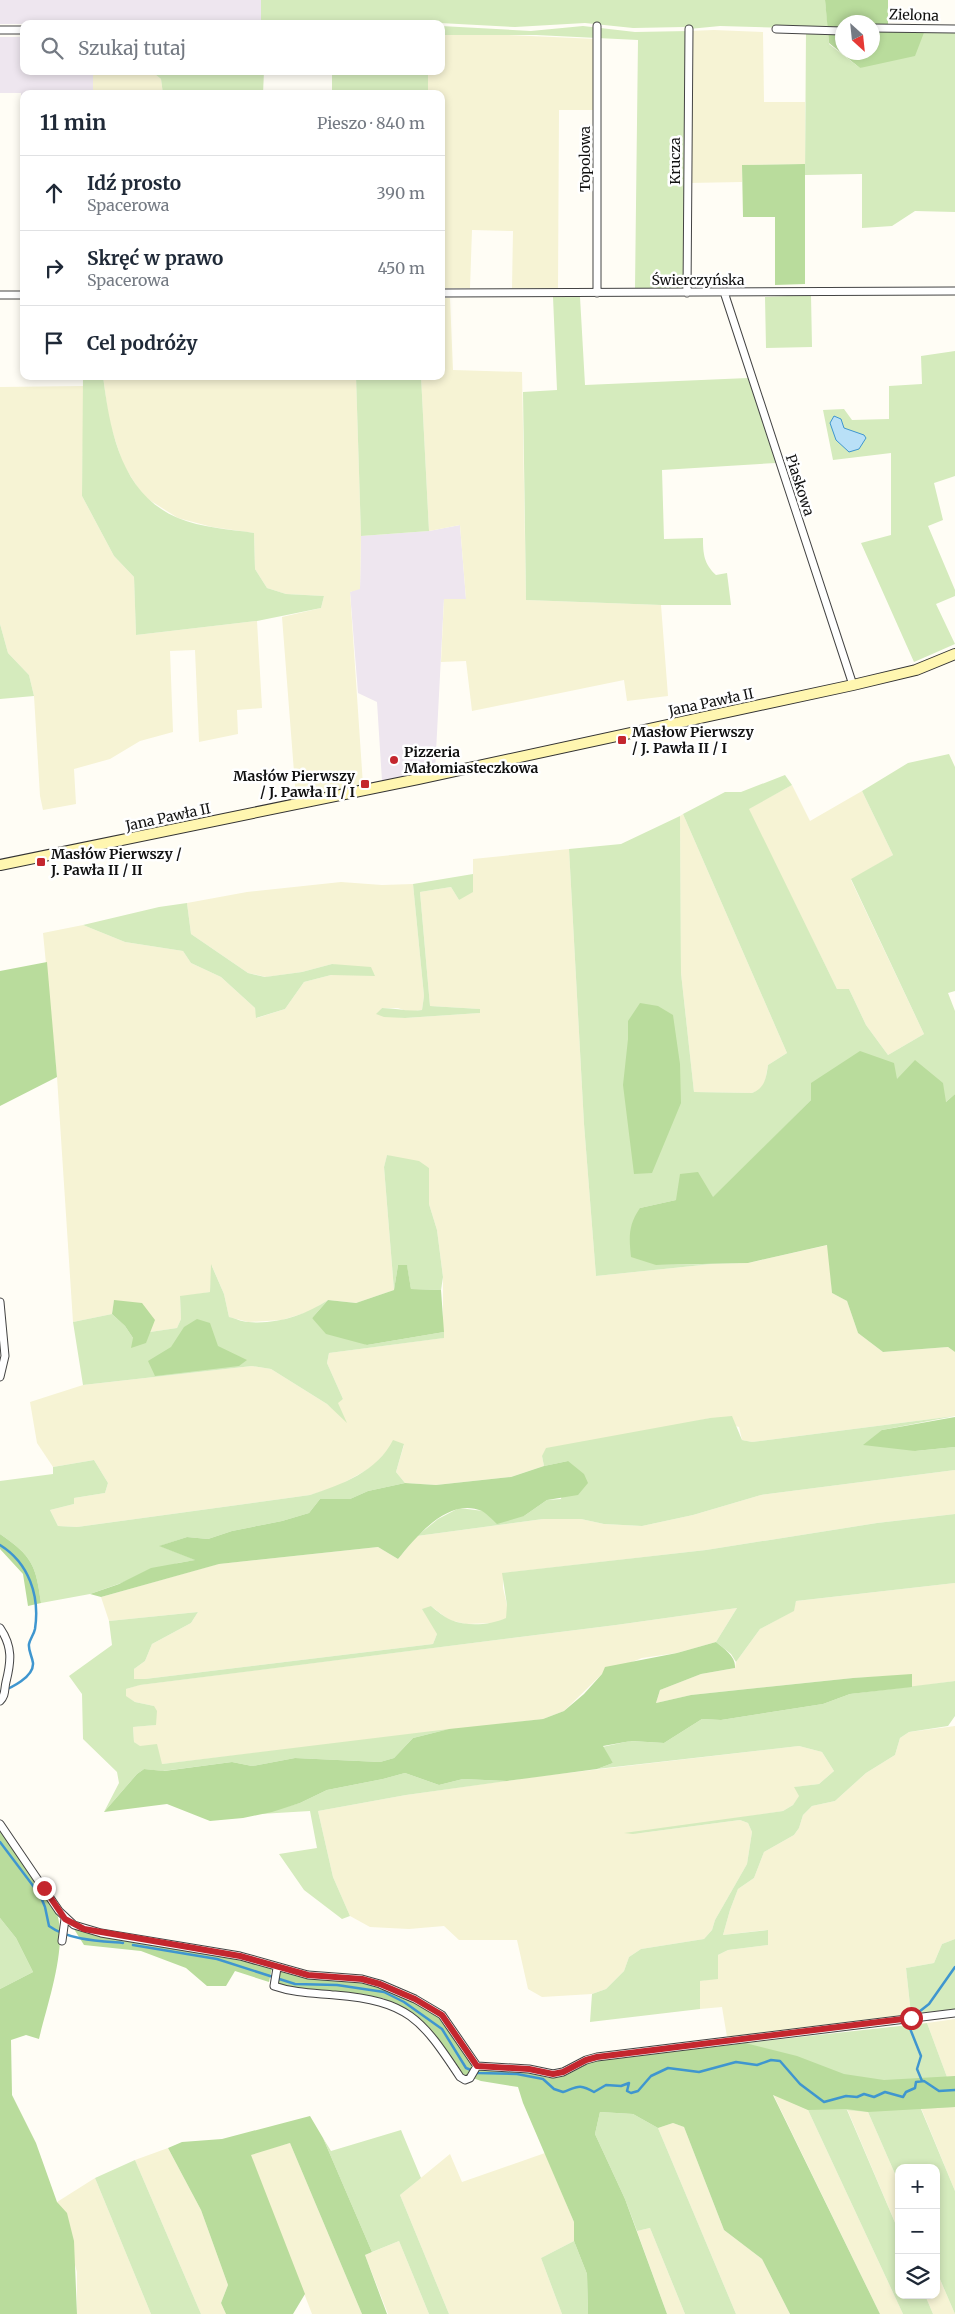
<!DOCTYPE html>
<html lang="pl">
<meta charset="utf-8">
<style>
body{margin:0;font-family:Merriweather,serif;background:#f2f2f3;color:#1f2937}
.controls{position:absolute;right:15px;bottom:15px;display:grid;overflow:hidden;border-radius:10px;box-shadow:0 2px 8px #0003}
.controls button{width:45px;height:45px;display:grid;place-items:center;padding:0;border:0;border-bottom:1px solid #e0e1e3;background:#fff;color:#1f2937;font:25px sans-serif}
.compass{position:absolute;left:835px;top:15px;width:45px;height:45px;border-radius:50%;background:#fff;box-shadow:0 2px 8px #0003;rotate:153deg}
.stop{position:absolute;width:15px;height:15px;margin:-11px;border:4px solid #c4262e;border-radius:50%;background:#fff}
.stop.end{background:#c4262e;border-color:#fff;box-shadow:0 1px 5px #0008}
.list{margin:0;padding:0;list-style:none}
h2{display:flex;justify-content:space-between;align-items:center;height:65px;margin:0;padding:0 20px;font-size:21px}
h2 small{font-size:16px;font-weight:400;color:#747a83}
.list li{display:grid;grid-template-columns:32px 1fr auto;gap:15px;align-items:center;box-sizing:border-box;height:75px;padding:0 20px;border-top:1px solid #e0e1e3}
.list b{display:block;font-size:19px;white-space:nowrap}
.list p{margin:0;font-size:16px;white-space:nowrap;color:#747a83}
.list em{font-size:16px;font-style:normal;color:#747a83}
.icon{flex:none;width:28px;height:28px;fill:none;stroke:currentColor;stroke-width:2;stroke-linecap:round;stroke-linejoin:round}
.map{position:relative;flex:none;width:955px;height:2314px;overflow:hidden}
.search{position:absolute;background:#fff;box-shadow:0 2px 8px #0003;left:20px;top:20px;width:425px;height:55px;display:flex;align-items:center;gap:12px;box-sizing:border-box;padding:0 18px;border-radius:10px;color:#747a83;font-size:19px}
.panel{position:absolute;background:#fff;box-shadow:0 2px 8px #0003;left:20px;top:90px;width:425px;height:290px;border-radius:10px}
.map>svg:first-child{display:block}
.industrial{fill:#eee6ef}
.farmland{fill:#f6f3d4}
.green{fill:#d5ebbd}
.forest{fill:#b9dc9c;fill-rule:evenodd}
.water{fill:#b9e0f7;stroke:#3f96cf}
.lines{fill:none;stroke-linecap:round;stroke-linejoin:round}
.stream{stroke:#3f96cf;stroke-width:2.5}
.minor-casing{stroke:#444;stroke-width:9}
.secondary-casing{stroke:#333;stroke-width:12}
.minor{stroke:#fff;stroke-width:7}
.secondary{stroke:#fff6b0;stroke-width:10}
.route{stroke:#c4262e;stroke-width:6}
.poi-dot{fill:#c4262e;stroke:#fff;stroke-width:2}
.labels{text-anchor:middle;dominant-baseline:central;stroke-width:5;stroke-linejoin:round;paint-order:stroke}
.street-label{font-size:14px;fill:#111;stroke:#fff}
.poi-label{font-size:14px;font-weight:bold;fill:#111;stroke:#fff;text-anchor:start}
</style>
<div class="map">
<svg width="955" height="2314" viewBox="0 0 955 2314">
<rect width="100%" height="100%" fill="#fffdf5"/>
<path class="industrial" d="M0,0H261V23L0,24Z
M0,37H24V71H93V94H24V149H21V93H0Z
M460,525L466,599H444L435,771L382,781L377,702L358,693L350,592L360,588L361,536L429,531Z"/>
<path class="farmland" d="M714,30L763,32L764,102H805V164L742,165V182L688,183L689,31Z
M485,34L597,39V110H559L558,288H512L513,231L472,230L470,288H441V94H428V71H441V35Z
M93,71H151L161,79L163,94H93Z
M441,298H450L453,370L522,372L526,600L661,605L668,696L627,701L624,680L472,711L466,661L441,662L444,599H466L460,525L429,531L421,376H441Z
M103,376H356L361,536L360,589L350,592L363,785L296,798L282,617L321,608L324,596L286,594L267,588L255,569L254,533L212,527L178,518L143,496L123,464L109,421Z
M84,386L82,496L114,556L134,577L136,635L257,621L262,708L237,710L238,734L199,742L195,650L170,651L173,732L140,741L110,759L74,769L76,804L43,810L40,796L34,696L29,675L8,653L0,624V387Z
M792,785L810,821L862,791L893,855L851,880L924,1034L888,1055L866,1025L849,989H837L748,809Z
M683,814L787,1053L768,1065L765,1082L760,1090L752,1093L694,1092L681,973L680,816Z
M569,849L584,1124L596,1276L712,1264L748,1263L828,1245L832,1293L847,1301L858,1333L883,1352L948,1347L955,1352V1416L752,1442L742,1440L739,1427L710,1418L542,1456L544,1466L511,1477L436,1485L405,1483L396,1472L404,1445L389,1449L372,1467L336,1487L310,1495L77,1527L58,1526L50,1510L74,1504V1498L105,1493L108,1483L94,1460L53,1467L37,1443L30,1402L83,1385L252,1366L271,1369L327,1404L344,1418L337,1402L343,1399L327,1363L329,1353L443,1338V1277L437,1230L429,1204V1168L387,1155L384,1167L394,1290L356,1303L328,1300L311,1311L282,1320L248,1322L229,1317L224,1294L212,1266L210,1292L180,1297L181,1319L177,1328L150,1332L114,1301L112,1314L73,1322L57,1077L43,933L83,925L125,942L183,951L191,963L221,977L255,1008L257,1018L285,1009L304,982L331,975H375L332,964L302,972L266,977L248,973L191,934L187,903L247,892L341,882L382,885L413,884L424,996L422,1010L409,1012L398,1008H382L377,1014L405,1018L480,1013V1009L430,1006L420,892L451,887L459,900L473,874V859Z
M955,1470V1514L877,1523L706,1550L503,1573V1588L507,1605V1618L495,1623L466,1624L449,1620L431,1606L437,1634L433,1644L145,1679H133L134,1669L145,1661L152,1644L191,1623L198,1612L109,1621L101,1597L218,1564L378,1547L398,1559L417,1536L543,1519H581L604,1524L642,1526L693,1515L761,1495Z
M955,1583V1681L912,1687V1675L853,1678L691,1695L656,1703L660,1690L701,1674L735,1668L736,1662L760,1629L793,1611L796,1601Z
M737,1608L716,1642L677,1653L642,1658L602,1674L564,1711L543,1719L162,1764L134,1742L133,1727L155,1725L154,1706L135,1702L125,1696L126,1689L139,1685L616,1625Z
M955,1726V1939L942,1944L934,1963L906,1968L911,2014L727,2037L722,2007L700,2009V1981L718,1978V1955L728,1950L768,1945L767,1930L723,1935L730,1910L738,1889L754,1878L764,1852L794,1835L799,1828L803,1815L812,1806L835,1801L866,1773L895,1755L900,1738L909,1732Z
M799,1746L822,1752L834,1771L819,1784L795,1787L800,1796L793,1805L783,1811L633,1834L740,1820L748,1823L752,1832L747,1864L715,1920L712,1930L704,1939L641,1949L629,1957L624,1971L606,1989L592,1994L542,1997L528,1989L517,1940H459L444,1926L409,1929L370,1927L350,1916L333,1877L318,1811L406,1795L541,1776Z
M955,2019V2076L947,2077L927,2023Z
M773,2094L808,2110L903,2314H880Z
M955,2107V2191L921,2108Z
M847,2109L868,2112L899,2183V2232Z
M673,2123L684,2127L724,2230L762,2259L790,2314H736L658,2128Z
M290,2143L362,2314H312L250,2154Z
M168,2148L201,2210L228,2285L221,2303L226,2314H201L135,2160Z
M545,2153L574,2222V2241L541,2258L562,2314H449L400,2195L450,2154L462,2182Z
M95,2178L151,2314H77V2272L57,2202Z
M650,2228L685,2314H667L637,2231Z
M399,2241L429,2314H388L365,2255Z
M936,2270L955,2314H933L925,2295H936Z"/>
<path class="green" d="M261,0H825L828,29L720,26L689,29L684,27L633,28L585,23L515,27L421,22L410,24H261Z
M441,26L531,31L583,26L635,32L689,31L684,288H635L638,40L536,35H441Z
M806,29L828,32L829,44L860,68L925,30L955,31V212L915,211L892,226L862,228V174L805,175Z
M151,71H264L263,94H163L161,79Z
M332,71H428V94H332Z
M811,295L812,347L766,348L765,297Z
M553,297H580L585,385L748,378L776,463L662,470L664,539L703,538C703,554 704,564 716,575L727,573L731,605H661L526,600L523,392L557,390Z
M955,351V476L934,483L943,520L928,526L955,590V596L936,604L955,644L914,662L861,543L891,535V453L833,460L823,410L844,409L852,420L889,419V386L922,384L921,356Z
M83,376H103C110,431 121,494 178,518C201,528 230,529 254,533L255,569L267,588L286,594L324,596L321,608L257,621L136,635L134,577L114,556L82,496Z
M356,376H421L429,531L361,536Z
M0,624L8,653L29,675L34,696L0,699Z
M949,754L955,767V991L948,993L955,1011V1094L946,1102L897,1080L811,1100L713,1198L676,1200L640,1208L656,1265L712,1264L596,1276L584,1124L569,849L621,844L680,816L681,973L694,1092L752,1093C765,1088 766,1078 768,1065L787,1053L683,814L725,792H741L785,775L792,785L749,809L837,989H849L866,1025L888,1055L924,1034L851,879L893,855L862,791L908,763Z
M473,874V892L459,900L451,887L420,892L430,1006L480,1009V1013L405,1018L384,1017L376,1014L382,1008C396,1008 408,1012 422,1010L424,996L413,884Z
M187,903L191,934L248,973L265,977L302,972L332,964L371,967L375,976L331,975L304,982L285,1009L256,1018L255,1008L221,977L191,963L183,951L125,942L83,925L159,907Z
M387,1155L419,1161L429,1168V1204L437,1230L443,1277L441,1290L411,1289L407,1266L398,1265L394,1290L384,1167Z
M211,1264L224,1294L229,1317C235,1318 242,1322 248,1322C275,1325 306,1315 328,1300L312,1318L367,1345L444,1332V1338L329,1353L327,1363L343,1399L338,1403L347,1423L327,1404L271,1369L252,1366L83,1385L73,1322L112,1314L125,1326L133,1338L150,1332L177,1328L181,1319L180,1296L210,1292Z
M732,1416L742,1440L752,1442L955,1416L882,1430L915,1451L955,1447V1470L761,1495L693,1515L642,1526L604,1524L581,1519H543L417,1536L438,1519L459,1508L524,1516L547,1500L561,1499L568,1461L544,1466L542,1456L546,1448L710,1418Z
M393,1440L404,1444L396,1472L405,1483L368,1491L350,1499H320L309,1513L282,1521L232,1531L208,1539L187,1537L160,1546L196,1560L178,1563L90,1594L41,1603C36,1565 32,1556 0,1534V1481L53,1474V1467L94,1460L108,1483L105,1493L74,1498V1504L50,1510L58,1526L77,1527L310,1495C341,1485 378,1471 393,1440Z
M955,1514V1583L796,1601L794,1611L760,1629L736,1662L731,1654L716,1642L737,1608L616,1625L140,1685L126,1689V1696L135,1702L154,1706L157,1711L156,1725L133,1727L134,1742L140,1746L157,1744L162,1764L449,1729L413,1738L394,1758L380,1762L295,1758L252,1766L232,1762L163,1771L144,1769L137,1774L104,1812L119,1783L117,1772L83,1739L82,1694L69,1676L112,1645L109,1621L198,1612L191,1623L152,1644L145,1661L134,1669V1679H145L433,1644L437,1634L422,1609L431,1606C437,1611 444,1617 451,1620C468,1627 490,1625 506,1618L507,1605L502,1573L706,1550L877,1523Z
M955,1681V1716L948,1726L909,1732L900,1738L895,1755L866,1773L835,1801L812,1806L803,1815L799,1828L794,1835L764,1852L754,1878L738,1889L730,1910L723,1935L768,1930V1945L728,1950L718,1955V1979L700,1981V2009L590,2022L592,1994L606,1989L624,1971L629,1957L641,1949L704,1939L712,1930L715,1920L747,1864L752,1832L748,1823L740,1820L633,1834L624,1833L783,1811L793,1805L799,1796L794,1787L819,1784L834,1771L822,1752L799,1746L597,1769L613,1763L602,1747L630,1741L664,1743L702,1719L721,1720L823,1704L850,1694Z
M405,1773L439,1785L463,1779L507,1781L406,1795L318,1811L333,1877L350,1916L342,1919L304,1890L279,1854L317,1848L310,1811L260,1814L300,1803L327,1790L383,1779Z
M0,1918L16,1938L33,1972L0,1989Z
M955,1939V2009L911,2014L906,1968L934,1963L942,1944Z
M927,2023L947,2077L955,2076V2107L921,2109L955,2191V2314L936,2270V2168H899V2183L868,2112L847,2110L899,2232V2295H925L933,2314H903L808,2110L773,2094L746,2066L745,2043Z
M600,2112L633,2114L658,2128L736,2314H685L650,2228L637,2231L625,2199L595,2134Z
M401,2130L421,2178L400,2195L449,2314H429L399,2241L372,2252L323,2138L331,2151Z
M135,2160L201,2314H151L95,2178Z
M574,2241L587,2274L588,2314H562L541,2258Z"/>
<path class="forest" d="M825,0H888V27L925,30L915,56L860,68L829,43ZM842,22H872V52H842Z
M805,164V284L775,285V217H743L742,165Z
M47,962L57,1077L0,1106V971Z
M640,1003L658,1006L673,1015L680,1064L681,1103L652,1173L634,1174L623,1085L628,1039V1021Z
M860,1051L894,1063L897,1079L915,1060L943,1083L946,1102L955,1094V1352L948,1347L883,1352L858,1333L847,1301L832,1293L827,1245L748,1263L656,1265L631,1257C629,1238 628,1225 640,1208L676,1200L680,1174L698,1172L713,1197L811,1100V1083Z
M398,1265H407L411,1289L441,1290L444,1332L367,1345L326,1334L312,1318L328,1300L356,1303L394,1290Z
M114,1300L142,1303L155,1320L146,1343L131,1348L133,1338L125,1326L112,1314Z
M197,1319L210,1323L218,1346L247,1360L239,1366L155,1376L148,1361L171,1347L184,1327Z
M955,1417V1447L915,1451L863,1445L882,1430Z
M568,1461L584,1474L588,1483L578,1495L547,1500L524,1516L497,1524C493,1520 487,1514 482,1511C448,1497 417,1536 398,1559L378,1547L219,1564L101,1597L90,1594L119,1584L151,1568L195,1560L159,1546L187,1537L208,1539L232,1531L282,1521L309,1513L320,1499H350L368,1491L405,1483L436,1485L511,1477L544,1466Z
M0,1534C32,1556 36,1565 41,1603L28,1606L23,1574L0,1549Z
M716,1642C724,1649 736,1656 735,1668L701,1674L660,1690L656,1703L691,1695L853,1678L912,1674V1687L850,1694L823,1704L721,1720L702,1719L664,1743L631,1741L603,1746L613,1763L597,1769L507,1781L463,1779L439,1785L405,1773L383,1779L327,1790L300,1803L272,1812L243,1818L210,1821L167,1804L104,1812L137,1774L144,1769L164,1771L232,1762L252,1766L295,1758L380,1762L394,1758L413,1738L449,1729L543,1719L564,1711L584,1694L602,1674L605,1667L677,1653Z
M0,1829L56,1911C69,1943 47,2005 39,2039L26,2035L11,2040L12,2095L36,2143L57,2202L67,2213L74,2241L77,2314H0V1989L33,1972L16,1938L0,1918Z
M74,1929L261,1964L272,1968L269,1982L235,1971L226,1986H207L186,1968L141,1951L84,1945Z
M278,1971C306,1978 333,1977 361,1981C383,1985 424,2002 441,2017C452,2027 463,2051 472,2065L493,2071L531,2073L549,2078L562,2077L593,2061L745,2043L797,2056L844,2074L884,2080L955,2076V2107L868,2112L847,2109L808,2110L773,2095L880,2314H790L762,2259L724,2230L684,2127L673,2123L658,2128L633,2114L600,2112L595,2134L625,2199L667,2314H588L587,2274L574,2241V2222L523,2103L518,2087L481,2081L462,2074L425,2024L383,1998L292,1989L276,1984Z
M310,2116L323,2138L372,2252L365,2255L387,2314H362L290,2143L251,2155L305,2294L293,2314H226L221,2303L228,2285L201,2210L168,2148L182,2142L222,2139Z"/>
<path class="water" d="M834,416L841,419L844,428L864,435L866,438L859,449L849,452L836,440L830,423Z"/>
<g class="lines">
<path class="stream" d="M0,1545C29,1563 40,1596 35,1629C34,1634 30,1639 29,1644C28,1650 32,1656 33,1663C34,1677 11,1688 0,1692
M0,1842L40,1895L45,1907L49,1926C68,1940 100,1941 123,1943
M133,1945L217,1959L295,1984L337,1985L384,1992L404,2002L442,2029L466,2068L478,2073L517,2074L543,2079L554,2089L563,2092C577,2087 579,2083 594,2092L606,2085L621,2086L629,2083L627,2091L631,2093L638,2091L651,2076L668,2068L699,2072L736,2062L757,2065L771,2060L780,2061L800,2084L824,2102L846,2096L857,2097L864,2094L874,2097L885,2092L903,2097L906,2092L915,2088L916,2082L924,2081L939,2091L955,2090
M915,2015L929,2004L955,1967
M911,2019L909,2026L921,2056L917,2069L922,2081"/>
<defs>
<path id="minor" d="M597,26V293
M872,28L955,29
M776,29L842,31
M0,30H24
M724,292L853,685
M441,293L955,291
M687,293L689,29
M0,295H24
M0,1302L5,1356L0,1377
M0,1628C13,1647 11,1662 6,1682C4,1690 6,1695 0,1701
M0,1824L59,1911L74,1925L101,1933L240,1956L308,1975L362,1979L380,1984L415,1999L442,2015L477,2066L529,2069L553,2074L563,2072L586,2060L597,2057L955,2013
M62,1941L65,1919
M277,1968L274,1986C294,1993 314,1993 335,1995C408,2001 421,2018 460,2077L465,2080L470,2078L477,2066"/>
<path id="secondary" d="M0,865L418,779L853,685L916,670L955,654"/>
</defs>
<use href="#minor" class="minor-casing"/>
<use href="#secondary" class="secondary-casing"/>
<use href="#minor" class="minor"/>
<use href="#secondary" class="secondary"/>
</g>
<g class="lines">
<path class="route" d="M44,1888L65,1919L84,1929L240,1956L308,1975L362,1979L380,1984L415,1999L442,2015L477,2066L529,2069L553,2074L563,2072L586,2060L597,2057L911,2018"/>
</g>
<g class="poi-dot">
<rect x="617" y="735" width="10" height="10" rx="2.5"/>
<circle cx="394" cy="760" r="5"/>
<rect x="360" y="779" width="10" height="10" rx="2.5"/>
<rect x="36" y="857" width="10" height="10" rx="2.5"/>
</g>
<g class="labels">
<g class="street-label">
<text transform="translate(914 15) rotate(2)">Zielona</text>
<text transform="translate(585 159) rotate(-90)">Topolowa</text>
<text transform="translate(675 161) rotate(-90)">Krucza</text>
<text x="698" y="280">Świerczyńska</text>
<text transform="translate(800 485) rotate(72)">Piaskowa</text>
<text transform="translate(711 702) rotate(-12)">Jana Pawła II</text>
<text transform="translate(168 817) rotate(-12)">Jana Pawła II</text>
</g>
<g class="poi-label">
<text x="632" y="732">Masłow Pierwszy<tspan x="632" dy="16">/ J. Pawła II / I</tspan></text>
<text x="404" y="752">Pizzeria<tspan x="404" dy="16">Małomiasteczkowa</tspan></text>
<text x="355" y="776" text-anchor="end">Masłów Pierwszy<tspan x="355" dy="16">/ J. Pawła II / I</tspan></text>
<text x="51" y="854">Masłów Pierwszy /<tspan x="51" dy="16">J. Pawła II / II</tspan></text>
</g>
</g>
</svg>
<div class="controls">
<button>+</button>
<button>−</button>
<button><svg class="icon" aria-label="layers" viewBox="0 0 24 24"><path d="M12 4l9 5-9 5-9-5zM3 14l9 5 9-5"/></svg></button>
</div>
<svg class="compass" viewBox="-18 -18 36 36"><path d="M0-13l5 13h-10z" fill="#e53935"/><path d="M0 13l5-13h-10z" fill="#747a83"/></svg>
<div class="stop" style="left:911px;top:2018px"></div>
<div class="stop end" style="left:44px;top:1888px"></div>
<div class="search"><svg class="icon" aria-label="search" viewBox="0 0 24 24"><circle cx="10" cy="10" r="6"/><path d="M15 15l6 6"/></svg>Szukaj tutaj</div>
<section class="panel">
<h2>11 min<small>Pieszo · 840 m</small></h2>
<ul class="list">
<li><svg class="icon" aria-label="ahead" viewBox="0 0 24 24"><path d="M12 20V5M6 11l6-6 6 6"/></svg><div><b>Idź prosto</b><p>Spacerowa</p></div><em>390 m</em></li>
<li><svg class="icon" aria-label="right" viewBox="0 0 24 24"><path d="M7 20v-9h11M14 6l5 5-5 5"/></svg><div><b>Skręć w prawo</b><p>Spacerowa</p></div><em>450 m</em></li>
<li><svg class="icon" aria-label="arrive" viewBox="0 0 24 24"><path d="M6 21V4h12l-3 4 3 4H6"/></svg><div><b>Cel podróży</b></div></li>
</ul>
</section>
</div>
